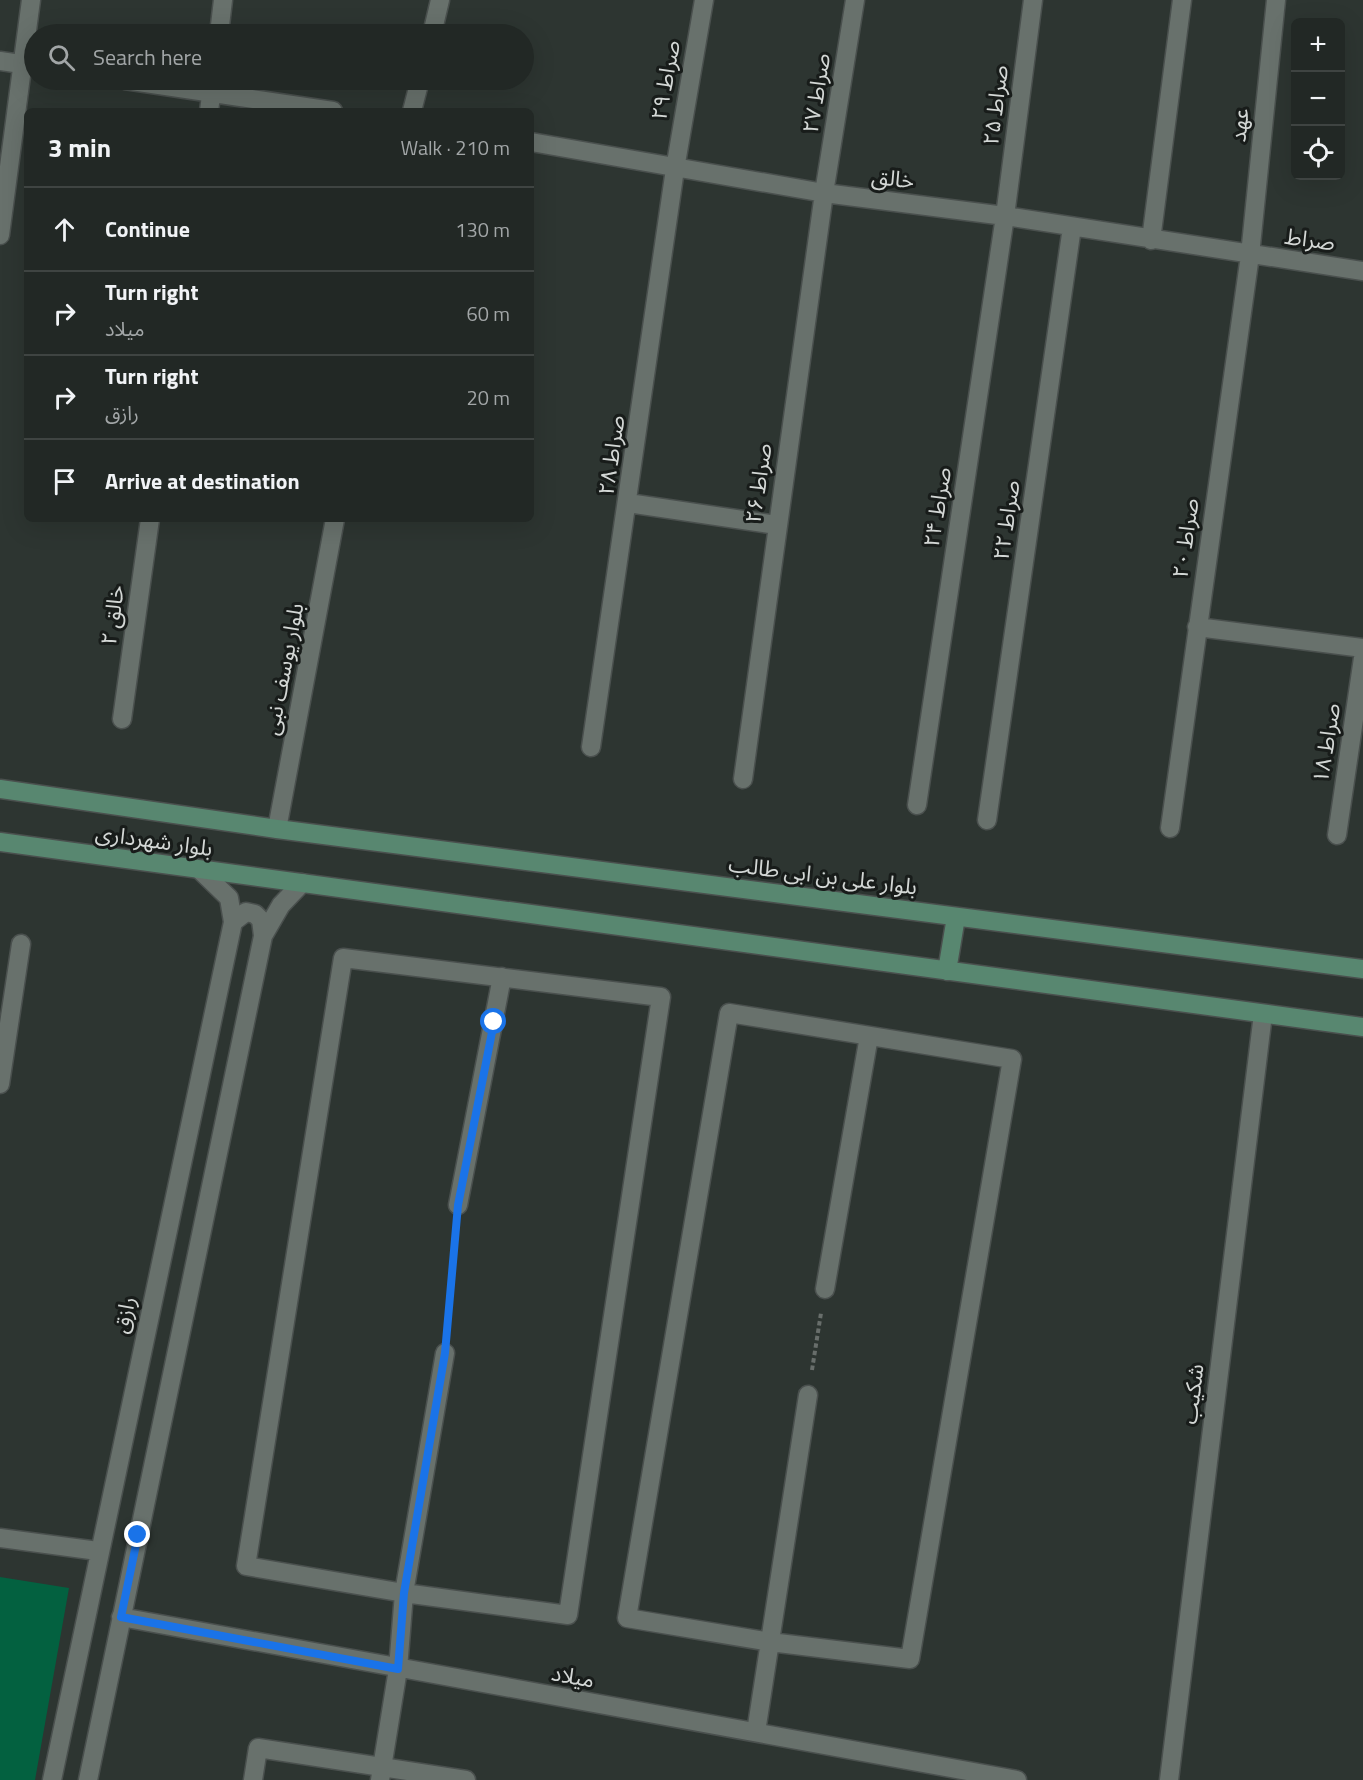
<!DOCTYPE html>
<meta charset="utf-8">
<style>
body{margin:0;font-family:"Titillium Web","Noto Sans Arabic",sans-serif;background:#2e3432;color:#f1f3f6}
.controls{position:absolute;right:18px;top:18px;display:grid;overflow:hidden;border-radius:9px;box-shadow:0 6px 24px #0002}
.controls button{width:54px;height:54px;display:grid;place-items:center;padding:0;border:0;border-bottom:2px solid #3f4442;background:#222825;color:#f1f3f6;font:30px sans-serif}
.stop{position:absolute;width:18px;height:18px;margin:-14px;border:4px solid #1a73e8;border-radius:50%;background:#fff}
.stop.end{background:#1a73e8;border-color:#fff;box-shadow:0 2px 6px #0008}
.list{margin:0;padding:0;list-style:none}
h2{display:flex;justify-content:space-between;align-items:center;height:78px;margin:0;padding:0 24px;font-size:26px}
h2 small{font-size:20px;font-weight:400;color:#a2a6a7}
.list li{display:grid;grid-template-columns:39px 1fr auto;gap:18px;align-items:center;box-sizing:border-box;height:84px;padding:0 24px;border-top:2px solid #3f4442}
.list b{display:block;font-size:22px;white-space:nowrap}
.list p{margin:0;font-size:20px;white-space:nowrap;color:#a2a6a7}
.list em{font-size:20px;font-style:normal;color:#a2a6a7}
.icon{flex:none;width:33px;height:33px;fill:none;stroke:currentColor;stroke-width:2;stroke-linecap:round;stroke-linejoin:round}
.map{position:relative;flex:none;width:1363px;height:1780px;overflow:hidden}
.search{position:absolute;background:#222825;box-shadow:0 6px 24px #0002;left:24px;top:24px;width:510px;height:66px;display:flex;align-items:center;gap:15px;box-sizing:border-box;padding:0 21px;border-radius:33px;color:#a2a6a7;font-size:22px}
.panel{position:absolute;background:#222825;box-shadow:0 6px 24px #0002;left:24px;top:108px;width:510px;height:414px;border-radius:9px}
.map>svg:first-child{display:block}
.green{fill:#036140}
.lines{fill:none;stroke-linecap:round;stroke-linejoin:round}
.minor-casing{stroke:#4a504e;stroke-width:21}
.major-casing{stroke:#4a504e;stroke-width:21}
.path{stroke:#686e6b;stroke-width:4;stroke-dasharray:4.5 3;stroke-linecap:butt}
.minor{stroke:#68716c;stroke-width:18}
.major{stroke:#588770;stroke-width:18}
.route{stroke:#1a73e8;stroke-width:8}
.labels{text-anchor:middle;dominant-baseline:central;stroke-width:6;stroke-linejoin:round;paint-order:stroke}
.street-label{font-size:22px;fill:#d3d7d5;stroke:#181c1a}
</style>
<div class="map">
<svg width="1363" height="1780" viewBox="0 0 1363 1780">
<rect width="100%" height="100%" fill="#2d3531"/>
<path class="green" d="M0,1577L69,1588L35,1780H0Z"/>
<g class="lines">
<defs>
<path id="minor" d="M219,34L223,0
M432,34L440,0
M0,61L34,66
M125,80L333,111
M209,111L213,80
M412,111L420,80
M531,142L824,193L1005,216L1363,271
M0,235L31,0
M1151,240L1182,0
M628,503L777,525
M1197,627L1363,648
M122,719L150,519
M591,747L675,169L704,0
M743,779L824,193L855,0
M917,805L1005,216L1033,0
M987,820L1072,227
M1170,828L1250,255L1276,0
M277,829L335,519
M1337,835L1363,658
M233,922L246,912L255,914L261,920L263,936
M343,958L661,997L568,1615L404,1593L246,1566Z
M729,1013L1012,1059L910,1659L770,1642L627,1618Z
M0,1084L21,944
M458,1205L502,977
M825,1289L869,1036
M0,1538L98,1551
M121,1617L1017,1780
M756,1732L808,1395
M52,1780L233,922L229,898L201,871
M88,1780L263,936L281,905L302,883
M253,1780L258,1748L466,1780
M380,1780L398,1669L404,1593L445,1353
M1169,1780L1263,1014"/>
<path id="major" d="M0,789L277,829L1363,969
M0,842L1363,1027
M947,971L956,917"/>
</defs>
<use href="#minor" class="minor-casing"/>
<use href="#major" class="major-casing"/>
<path class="path" d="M447,1329L456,1229
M812,1370L821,1313"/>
<use href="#minor" class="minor"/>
<use href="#major" class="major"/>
</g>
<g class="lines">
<path class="route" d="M138,1535L121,1617L398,1669L404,1593L445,1353L458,1205L494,1022"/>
</g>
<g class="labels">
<g class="street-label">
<text transform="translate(665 80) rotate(-80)">صراط ۲۹</text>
<text transform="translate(816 93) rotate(-81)">صراط ۲۷</text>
<text transform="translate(995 105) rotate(-83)">صراط ۲۵</text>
<text transform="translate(1239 125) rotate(-84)">عهد</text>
<text transform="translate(893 178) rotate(7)">خالق</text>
<text transform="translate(1310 239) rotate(8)">صراط</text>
<text transform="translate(611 455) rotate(-82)">صراط ۲۸</text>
<text transform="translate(758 483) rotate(-82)">صراط ۲۶</text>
<text transform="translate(937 507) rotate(-81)">صراط ۲۴</text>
<text transform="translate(1006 520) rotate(-82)">صراط ۲۲</text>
<text transform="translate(1185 538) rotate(-82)">صراط ۲۰</text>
<text transform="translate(112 615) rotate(-82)">خالق ۲</text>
<text transform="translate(283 669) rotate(-79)">بلوار یوسف نبی</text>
<text transform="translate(1326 743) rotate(-81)">صراط ۱۸</text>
<text transform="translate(154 840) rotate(8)">بلوار شهرداری</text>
<text transform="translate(823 875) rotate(7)">بلوار علی بن ابی طالب</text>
<text transform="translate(124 1315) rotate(-78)">رازق</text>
<text transform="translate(1192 1394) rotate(-83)">شکیب</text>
<text transform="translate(573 1676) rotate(10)">میلاد</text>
</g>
</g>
</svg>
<div class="controls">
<button>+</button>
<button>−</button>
<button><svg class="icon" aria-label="locate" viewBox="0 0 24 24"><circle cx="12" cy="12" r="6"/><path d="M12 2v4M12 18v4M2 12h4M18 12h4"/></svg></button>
</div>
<div class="stop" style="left:494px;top:1022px"></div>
<div class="stop end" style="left:138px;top:1535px"></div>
<div class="search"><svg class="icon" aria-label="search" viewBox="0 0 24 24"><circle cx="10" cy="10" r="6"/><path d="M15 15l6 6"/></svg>Search here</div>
<section class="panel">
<h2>3 min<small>Walk · 210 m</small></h2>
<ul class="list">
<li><svg class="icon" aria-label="ahead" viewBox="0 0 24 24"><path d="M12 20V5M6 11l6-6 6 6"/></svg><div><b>Continue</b></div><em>130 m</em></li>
<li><svg class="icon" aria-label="right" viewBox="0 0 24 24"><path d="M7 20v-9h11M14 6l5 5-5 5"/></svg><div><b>Turn right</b><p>میلاد</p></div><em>60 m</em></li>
<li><svg class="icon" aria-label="right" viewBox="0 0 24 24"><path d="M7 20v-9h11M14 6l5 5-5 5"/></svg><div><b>Turn right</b><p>رازق</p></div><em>20 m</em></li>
<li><svg class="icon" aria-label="arrive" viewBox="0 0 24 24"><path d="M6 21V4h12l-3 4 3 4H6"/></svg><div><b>Arrive at destination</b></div></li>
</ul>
</section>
</div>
